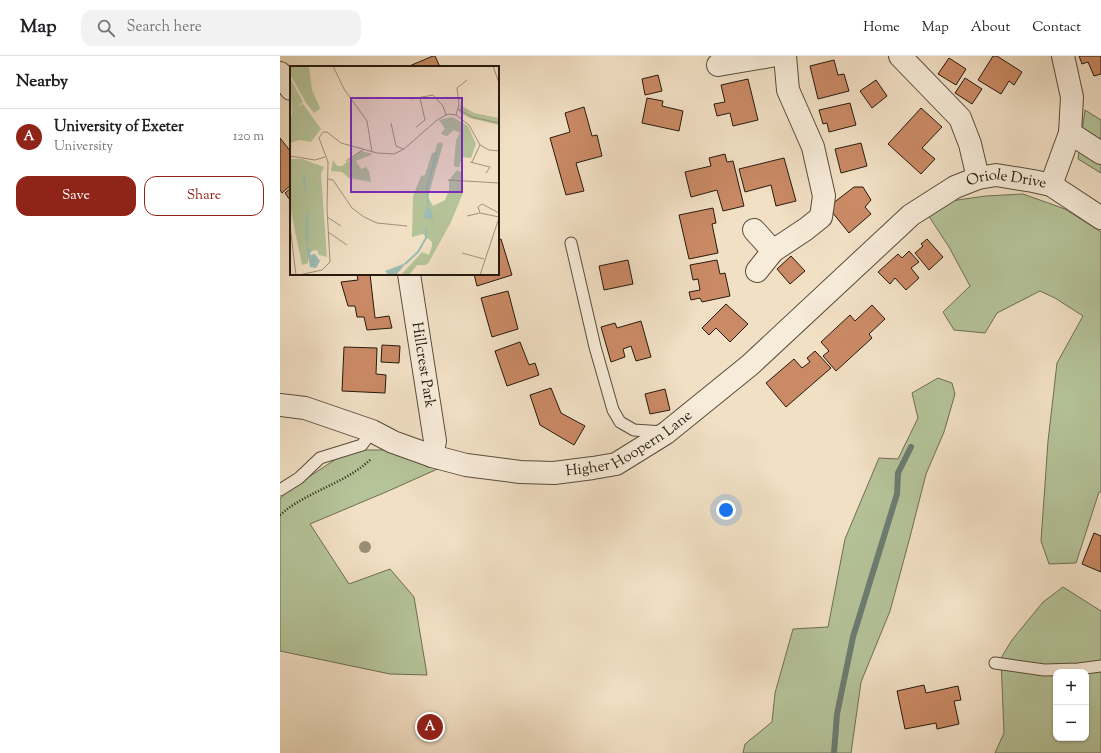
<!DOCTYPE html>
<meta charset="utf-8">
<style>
body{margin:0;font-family:"Sorts Mill Goudy",serif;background:#f2f2f2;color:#202124}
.controls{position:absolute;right:12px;bottom:12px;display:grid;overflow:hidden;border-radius:8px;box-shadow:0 1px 3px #0004}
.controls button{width:36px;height:36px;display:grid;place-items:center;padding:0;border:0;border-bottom:1px solid #e0e0e0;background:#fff;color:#202124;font:20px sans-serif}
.you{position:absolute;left:446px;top:454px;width:14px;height:14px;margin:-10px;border:3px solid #fff;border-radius:50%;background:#1a73e8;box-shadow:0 0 0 6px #1a73e833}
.badge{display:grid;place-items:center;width:26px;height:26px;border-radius:50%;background:#8f2418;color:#fff;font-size:13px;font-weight:700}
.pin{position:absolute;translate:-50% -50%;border:2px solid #fff;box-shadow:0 1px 4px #0006}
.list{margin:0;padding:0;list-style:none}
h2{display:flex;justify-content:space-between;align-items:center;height:52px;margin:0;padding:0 16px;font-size:17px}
h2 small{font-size:13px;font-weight:400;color:#757577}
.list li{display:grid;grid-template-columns:26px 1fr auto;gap:12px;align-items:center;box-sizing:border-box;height:56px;padding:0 16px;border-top:1px solid #e0e0e0}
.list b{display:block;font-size:15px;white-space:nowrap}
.list p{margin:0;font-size:13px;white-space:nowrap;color:#757577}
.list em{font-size:13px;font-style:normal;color:#757577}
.actions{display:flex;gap:8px;padding:12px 16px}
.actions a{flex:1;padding:9px 0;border:1px solid #8f2418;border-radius:12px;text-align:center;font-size:14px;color:#8f2418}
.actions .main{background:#8f2418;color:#fff}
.icon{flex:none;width:22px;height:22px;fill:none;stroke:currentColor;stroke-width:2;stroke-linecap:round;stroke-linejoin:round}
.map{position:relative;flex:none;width:821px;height:697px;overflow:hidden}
header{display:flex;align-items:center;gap:24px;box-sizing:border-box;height:56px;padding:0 20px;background:#fff;border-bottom:1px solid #e0e0e0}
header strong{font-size:19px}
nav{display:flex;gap:22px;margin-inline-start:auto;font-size:14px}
.search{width:280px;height:36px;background:#f2f2f2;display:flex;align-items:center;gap:10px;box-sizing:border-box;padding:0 14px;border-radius:12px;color:#757577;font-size:15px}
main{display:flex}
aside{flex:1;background:#fff}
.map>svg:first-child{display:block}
.green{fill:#b5c399;stroke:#6d6e54;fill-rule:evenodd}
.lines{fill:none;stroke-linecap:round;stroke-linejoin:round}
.stream{stroke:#6c7c72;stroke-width:6}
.building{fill:#ca8a65;stroke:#251a0e}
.service-casing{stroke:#584c3c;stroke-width:13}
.minor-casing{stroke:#584c3c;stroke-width:24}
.path{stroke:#251a0e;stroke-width:2.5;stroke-dasharray:1 2;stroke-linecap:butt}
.service{stroke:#f7ebd9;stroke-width:11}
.minor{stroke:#f7ebd9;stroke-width:22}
.tree{fill:#998f77}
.labels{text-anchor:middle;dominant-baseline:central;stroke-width:3;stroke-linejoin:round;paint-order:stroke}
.street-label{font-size:15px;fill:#251a0e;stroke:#f7ebd9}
.inset-river{fill:none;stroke:#9bbdb4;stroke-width:2}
.inset-road{fill:none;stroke:#a0917c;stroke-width:1}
.view{fill:#7b2cbf;fill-opacity:0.15;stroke:#7b2cbf;stroke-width:2}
.inset-edge{fill:none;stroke:#251a0e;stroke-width:2}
</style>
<header>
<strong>Map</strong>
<div class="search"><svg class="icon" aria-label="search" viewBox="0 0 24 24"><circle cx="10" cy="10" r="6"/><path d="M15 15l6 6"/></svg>Search here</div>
<nav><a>Home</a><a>Map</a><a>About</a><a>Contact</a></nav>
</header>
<main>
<aside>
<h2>Nearby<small></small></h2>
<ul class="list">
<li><span class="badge">A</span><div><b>University of Exeter</b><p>University</p></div><em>120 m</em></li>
</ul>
<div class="actions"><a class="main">Save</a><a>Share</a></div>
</aside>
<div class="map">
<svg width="821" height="697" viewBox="0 0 821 697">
<rect width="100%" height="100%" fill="#f2e0c5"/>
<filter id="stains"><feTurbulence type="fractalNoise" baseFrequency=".005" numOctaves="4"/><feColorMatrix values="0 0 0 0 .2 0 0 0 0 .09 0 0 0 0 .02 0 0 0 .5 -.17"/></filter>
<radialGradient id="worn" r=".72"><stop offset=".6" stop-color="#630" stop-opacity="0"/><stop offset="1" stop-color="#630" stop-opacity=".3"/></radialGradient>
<path class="green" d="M805,54L821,64V117L798,103Z
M743,138L785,153L821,176V436H819L796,507L769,508L761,485L768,385L777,307L803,260L775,242L760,235L717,257L705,277L674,274L663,256L690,230L669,191L648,159L670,145L706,140Z
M658,322L672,327L675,338L664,376L646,418L630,481L610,555L581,626L571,697H463L465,688L492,666L495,637L513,573L548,571L565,483L599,402L618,403L638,362L632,337Z
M70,394H111L162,411L106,436L30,468L69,528L110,513L134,541L147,619L110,618L0,595V443L7,435Z
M783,531L821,555V697H715L724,677L721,602L732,584L763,546ZM776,616H806V682H776Z"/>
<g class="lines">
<path class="stream" d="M554,697L557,658L573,581L617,438L618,417L631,391"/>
</g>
<path class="building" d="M153,0H155L160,11H127Z
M713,0H717L742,16L734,29L729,25L721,38L698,24Z
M799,0H821V18L814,20L808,6L802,8Z
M669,2L686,13L676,29L658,18Z
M554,4L558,19L564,18L569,35L538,43L530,10Z
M378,19L382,35L365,39L362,23Z
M685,22L702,33L692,48L675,37Z
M468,23L478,64L453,70L450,57L437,60L434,48L445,46L441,29Z
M596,24L607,40L592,52L580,35Z
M367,42L383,45L382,50L403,55L399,75L362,67Z
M570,47L576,69L549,76L547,67L543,68L539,54Z
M304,51L312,80L317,79L322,100L296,107L304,135L286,139L270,82L290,76L285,57Z
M641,52L662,71L642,92L655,103L641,118L608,88Z
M0,82L11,96V129L2,137L0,134Z
M581,87L587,110L561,117L555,93Z
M445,98L447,106L453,105L464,150L443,155L437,134L411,141L405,116L431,110L429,102Z
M504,102L516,145L496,150L491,129L465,136L459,113Z
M574,131H583L591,144L585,151L591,158L569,177L548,151Z
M11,132V143L10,144L5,137Z
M433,152L436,167L432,168L438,197L409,203L399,159Z
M221,183L232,219L197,230L194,218H218V184Z
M647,183L663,201L649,214L635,197L643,190L641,188Z
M629,195L639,206L631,212L639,222L626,234L615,222L610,228L598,216L618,198L622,202Z
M511,200L525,215L510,228L497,213Z
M348,204L353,228L324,234L319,210Z
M437,204L440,218L445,217L450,240L422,246L420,242L411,244L409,236L420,234L418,223L413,224L410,209Z
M77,218H90L95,262L109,260L112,272L87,274L84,261H77L75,250H68L61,226L78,224Z
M228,235L238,273L212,281L201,242Z
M446,248L468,268L450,286L436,272L429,279L422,272Z
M592,249L605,263L589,278L592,282L556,315L543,300L549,295L541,286L570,259L575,265Z
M361,265L371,301L356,305L351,290L343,293L345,301L331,306L321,271L335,267L337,272Z
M240,286L249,309L255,307L259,319L227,330L215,295Z
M102,289L120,290L119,307L101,306Z
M64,291L97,292L96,318L106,319L105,337L62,335Z
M535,295L551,312L506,351L486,327L514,303L522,312L530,306L527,302Z
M271,332L281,357L305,370L294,389L260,369L250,339Z
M385,333L390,354L370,358L365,338Z
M814,477L821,480V516L802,508Z
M644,629L646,637L678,630L681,644L674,645L679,668L657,673L656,667L625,673L617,635Z"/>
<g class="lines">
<defs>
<path id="service" d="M291,187L315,291L333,354L340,366L354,374L383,376
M0,434L19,422L40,402L82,389L92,375
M715,607L764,614L798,613L821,610"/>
<g id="minor">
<path d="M620,0L680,62L690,88L698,122"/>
<path d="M438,9L491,0"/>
<path d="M0,17L11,33"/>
<path d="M790,77L821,97"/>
<path d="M771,129L790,77L792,41L783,0"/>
<path d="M474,174L493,195"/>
<path d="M477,215L493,195L526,173L541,161L544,140L533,91L508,34L505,0"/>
<path id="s1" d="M129,218L155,385L152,400"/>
<path id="s2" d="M0,349L25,352L92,375L113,386L152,400L186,409L240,416L274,417L313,412L336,408L386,377L470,309L631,159L675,131L698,122L716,119L753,125L771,129L821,162"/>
</g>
</defs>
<use href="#service" class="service-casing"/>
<use href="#minor" class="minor-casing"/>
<path class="path" d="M0,459C27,435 65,428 91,403"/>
<use href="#service" class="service"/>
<use href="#minor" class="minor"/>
</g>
<circle class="tree" cx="85" cy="491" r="6"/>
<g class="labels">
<g class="street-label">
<text stroke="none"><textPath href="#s2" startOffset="840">Oriole Drive</textPath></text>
<text stroke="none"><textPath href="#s1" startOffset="92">Hillcrest Park</textPath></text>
<text stroke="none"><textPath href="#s2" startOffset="367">Higher Hoopern Lane</textPath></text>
</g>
</g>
<g transform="translate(10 10)">
<rect width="209" height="209" fill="#f2e0c5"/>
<path d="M0,0H19L22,24L30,42L27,45L24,47L16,37L0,8ZM0,12L13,36L8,41L13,38L31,63L21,76L9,74L0,77V49H2ZM170,39L184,47L209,52V59L180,52L169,46ZM162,51L178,60L186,78L181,92L172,91L169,101H165L164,98L166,74L170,67L164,64L157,70L153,69L151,67L155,63L149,54ZM150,76L153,78L138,131L143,140L155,134L159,124V114L167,104L173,107V127L161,156L139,196L136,199H127L119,209H111L132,186L139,189L142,180V176L133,168L122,171L123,130L131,110L135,109L142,87L145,86L147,78ZM71,85L83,88L66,95L71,103L76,101L79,105L81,116L59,112L52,106L41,105L43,94L47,100H52ZM0,93H12L34,101L31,108L37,191L29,189L27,184L22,185L18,189V197L12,199L0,140Z" fill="#b5c399"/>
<path d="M137,141L142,144L143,154L133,151ZM17,175L18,182L21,184L20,189L25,188L30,195L26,202L20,201L17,185ZM116,197L106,209H99L95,205Z" fill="#9bbdb4"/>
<path class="inset-river" d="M14,109L15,124M138,141L137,121L147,85M17,147V176M115,198L128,186L136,172V161"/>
<path class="inset-road" d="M43,0L54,23L77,55L82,86M203,0L209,17M121,33L143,29L153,40L156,49M168,43L182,51L209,57M166,49L169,38L167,22L177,14M101,57L106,80L113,83M126,61L135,54L130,32M0,90L25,94L35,91M56,95L74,83M180,96L200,101L196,107M182,96L190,79M38,113L43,114L62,142L74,151L87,157L117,160M158,114L209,117M190,147L188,141L192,138L209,147M177,150L190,147L209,151M37,151L51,160M0,160L6,209M38,166L57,179M172,187L194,193M9,209L32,204L40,196L37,142L38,96L29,72L33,66H37L51,77L87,87L104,88L114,83L147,54L158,48L166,49L179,59L190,79L199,84L209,85M190,209L209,152"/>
<path class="view" d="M61,32H172V126H61Z"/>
<rect width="209" height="209" class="inset-edge"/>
</g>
<rect width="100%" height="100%" filter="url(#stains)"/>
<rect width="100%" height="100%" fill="url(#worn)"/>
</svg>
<div class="controls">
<button>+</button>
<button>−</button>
</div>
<div class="you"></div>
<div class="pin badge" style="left:150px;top:671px">A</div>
</div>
</main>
